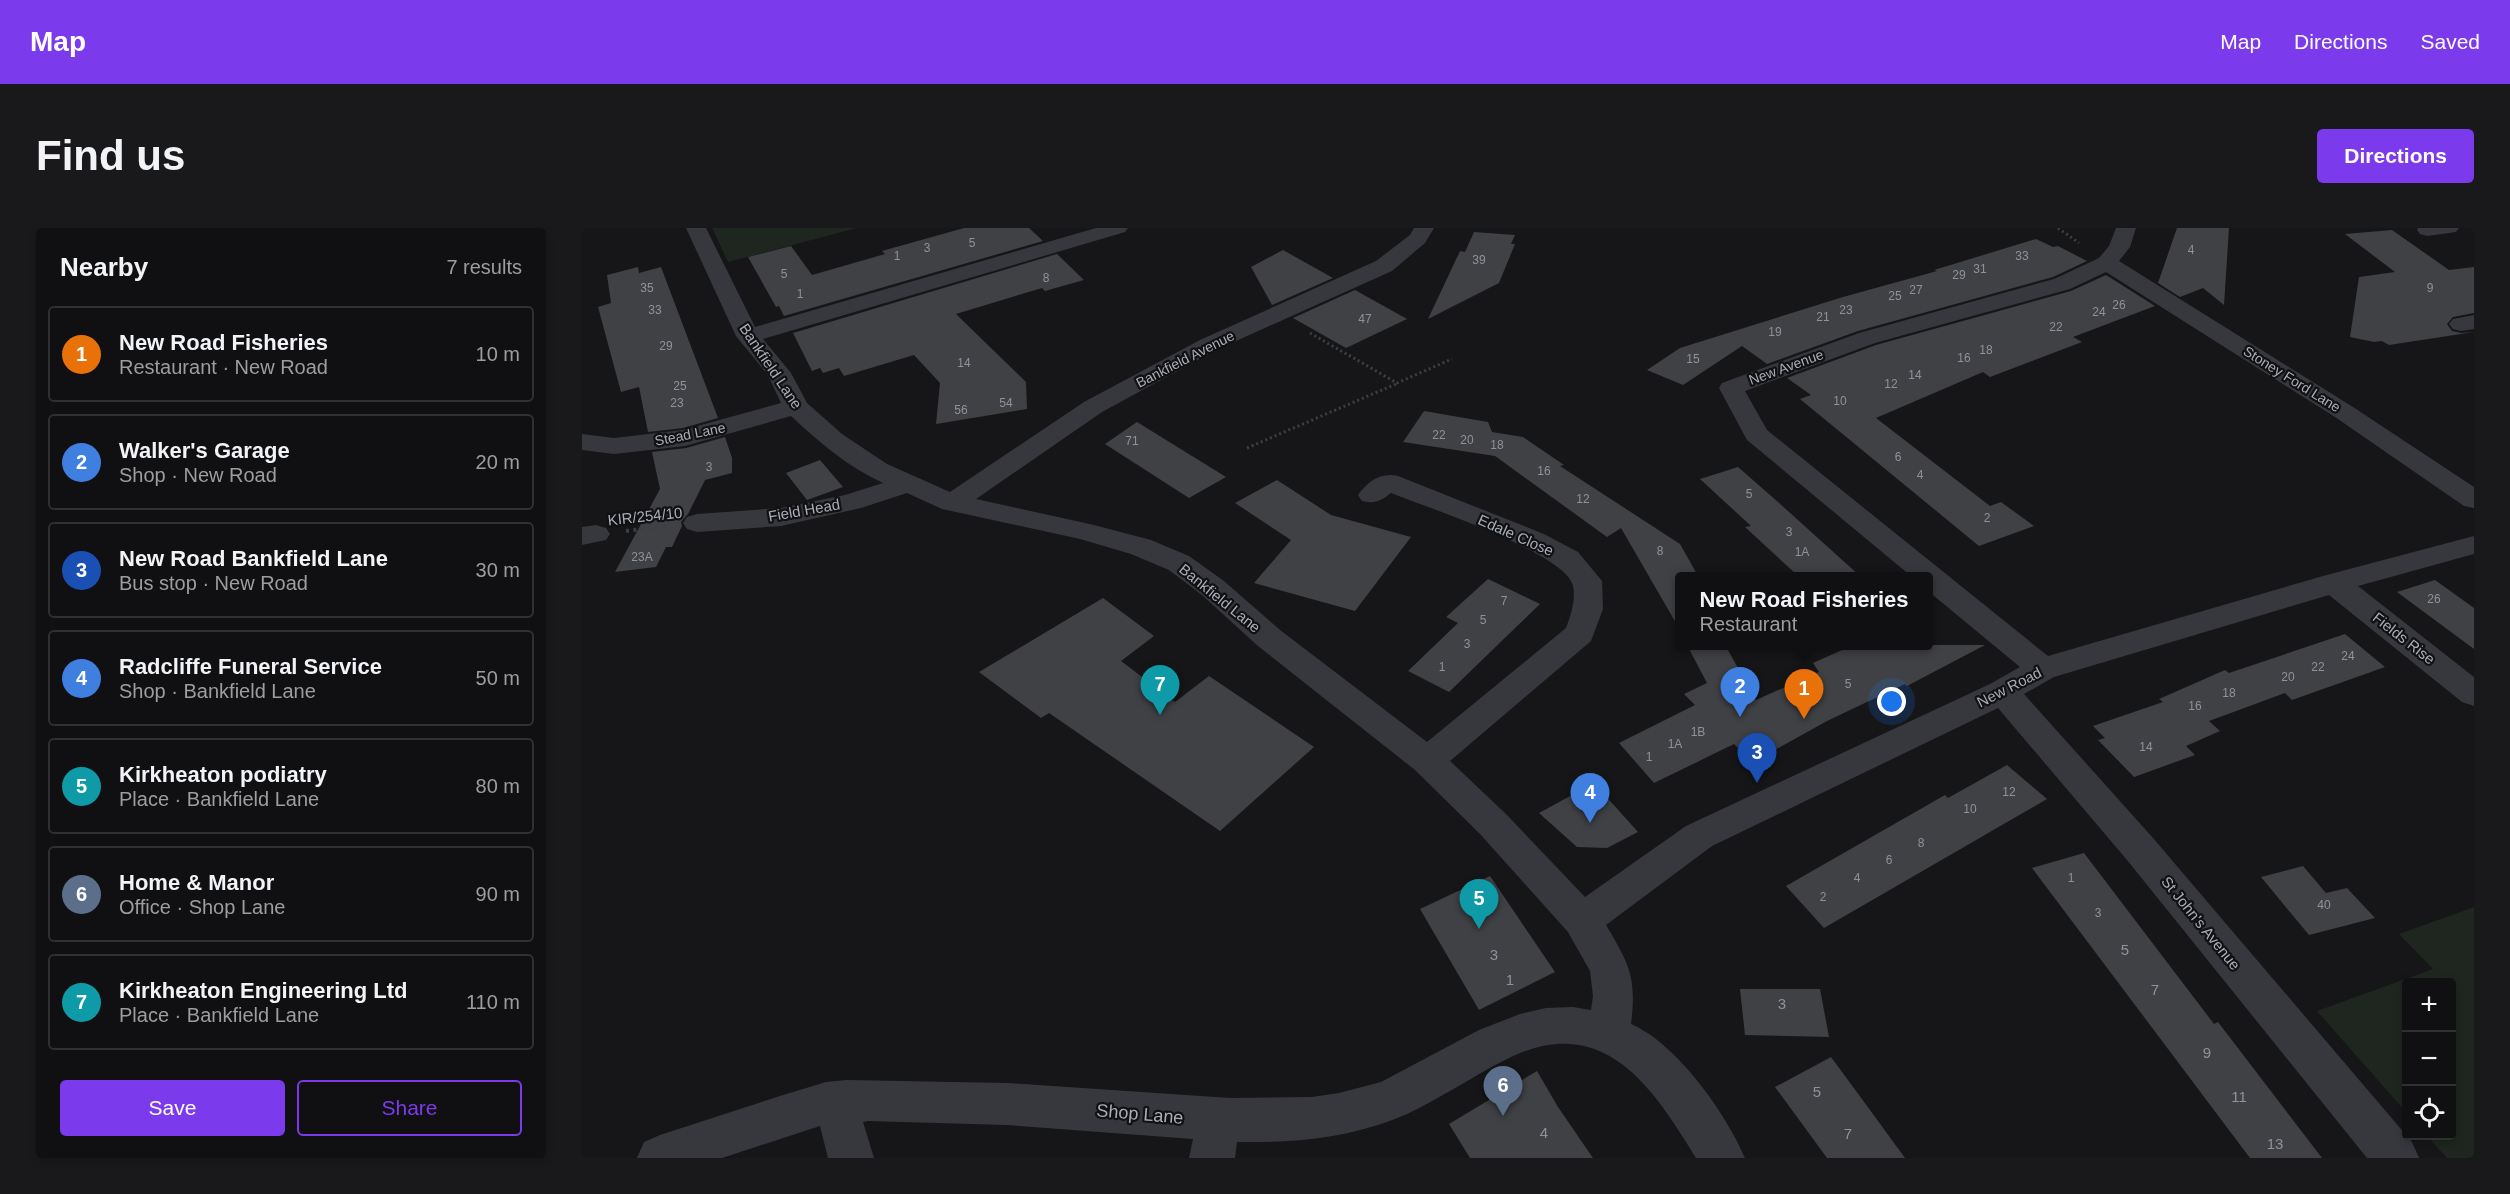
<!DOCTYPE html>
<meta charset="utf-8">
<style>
body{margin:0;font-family:Helvetica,sans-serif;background:#19191b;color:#f1f3f6}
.controls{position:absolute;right:18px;bottom:18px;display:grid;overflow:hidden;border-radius:6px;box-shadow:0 3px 9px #0003}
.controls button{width:54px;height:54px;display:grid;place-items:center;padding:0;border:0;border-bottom:2px solid #303032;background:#101012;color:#f1f3f6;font:30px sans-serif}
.you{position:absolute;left:1310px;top:474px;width:21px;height:21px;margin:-15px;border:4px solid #fff;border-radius:50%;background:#1a73e8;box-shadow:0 0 0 9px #1a73e833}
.badge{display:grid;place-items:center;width:39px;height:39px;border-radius:50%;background:#7c3aed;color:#fff;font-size:20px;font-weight:700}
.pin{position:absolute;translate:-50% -50px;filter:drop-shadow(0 2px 3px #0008)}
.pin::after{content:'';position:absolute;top:32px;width:21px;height:18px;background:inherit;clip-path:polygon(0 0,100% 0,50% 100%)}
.popup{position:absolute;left:1093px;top:344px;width:258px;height:78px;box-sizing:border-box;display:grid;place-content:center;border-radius:6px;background:#101012;filter:drop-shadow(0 2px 4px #0005);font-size:20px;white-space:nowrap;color:#9c9d9f}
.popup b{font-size:22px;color:#f1f3f6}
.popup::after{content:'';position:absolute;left:50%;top:100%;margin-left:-12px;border:12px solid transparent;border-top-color:#101012}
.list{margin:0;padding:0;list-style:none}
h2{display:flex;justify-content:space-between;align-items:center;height:78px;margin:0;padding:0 24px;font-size:26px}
h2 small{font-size:20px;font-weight:400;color:#9c9d9f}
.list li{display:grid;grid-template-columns:39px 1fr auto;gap:18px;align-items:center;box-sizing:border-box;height:96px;margin:0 12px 12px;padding:0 12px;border:2px solid #303032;border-radius:6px}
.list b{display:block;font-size:22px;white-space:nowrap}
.list p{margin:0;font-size:20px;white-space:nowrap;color:#9c9d9f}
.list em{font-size:20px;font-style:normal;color:#9c9d9f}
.actions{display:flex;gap:12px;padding:18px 24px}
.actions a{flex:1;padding:14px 0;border:2px solid #7c3aed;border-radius:6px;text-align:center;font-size:21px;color:#7c3aed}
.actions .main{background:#7c3aed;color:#fff}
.icon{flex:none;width:33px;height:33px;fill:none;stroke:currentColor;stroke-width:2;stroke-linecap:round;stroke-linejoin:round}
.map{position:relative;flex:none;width:1892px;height:930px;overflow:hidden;border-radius:6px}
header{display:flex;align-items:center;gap:36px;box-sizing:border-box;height:84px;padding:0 30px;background:#7c3aed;color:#fff}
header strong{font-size:28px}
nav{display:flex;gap:33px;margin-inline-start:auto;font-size:21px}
.intro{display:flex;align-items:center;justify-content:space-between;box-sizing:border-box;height:144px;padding:0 36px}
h1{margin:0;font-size:42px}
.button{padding:15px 27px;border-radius:6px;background:#7c3aed;color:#fff;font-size:21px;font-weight:700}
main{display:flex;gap:36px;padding:0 36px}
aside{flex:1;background:#101012;border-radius:6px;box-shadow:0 3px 9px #0003}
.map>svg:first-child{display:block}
.green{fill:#1e261f}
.building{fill:#404145}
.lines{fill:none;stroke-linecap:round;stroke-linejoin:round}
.path-far1{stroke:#3d3f44;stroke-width:3;stroke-dasharray:2 3;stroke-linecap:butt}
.path{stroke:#3d3f44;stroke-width:4;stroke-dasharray:3 4.5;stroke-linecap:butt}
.minor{fill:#37383d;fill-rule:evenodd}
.labels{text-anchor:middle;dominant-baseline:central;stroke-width:4.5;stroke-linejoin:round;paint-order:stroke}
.number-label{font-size:12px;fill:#8e929b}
.far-street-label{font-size:14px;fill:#a8adb8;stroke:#111113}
.street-label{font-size:15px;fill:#a8adb8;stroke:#111113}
.near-number-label{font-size:15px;fill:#8e929b}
.near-street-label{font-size:18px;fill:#a8adb8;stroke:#111113}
</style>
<header>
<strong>Map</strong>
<nav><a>Map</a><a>Directions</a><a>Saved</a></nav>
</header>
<div class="intro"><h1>Find us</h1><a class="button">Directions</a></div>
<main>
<aside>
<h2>Nearby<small>7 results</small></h2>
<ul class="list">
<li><span class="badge" style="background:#e8710a">1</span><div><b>New Road Fisheries</b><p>Restaurant · New Road</p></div><em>10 m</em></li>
<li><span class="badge" style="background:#3f7fe0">2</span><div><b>Walker's Garage</b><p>Shop · New Road</p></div><em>20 m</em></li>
<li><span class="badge" style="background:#1a4fb4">3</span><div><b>New Road Bankfield Lane</b><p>Bus stop · New Road</p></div><em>30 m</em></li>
<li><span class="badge" style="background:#3f7fe0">4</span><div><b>Radcliffe Funeral Service</b><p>Shop · Bankfield Lane</p></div><em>50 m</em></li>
<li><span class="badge" style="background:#0f9aa8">5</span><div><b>Kirkheaton podiatry</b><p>Place · Bankfield Lane</p></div><em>80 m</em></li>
<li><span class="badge" style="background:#5c6f8a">6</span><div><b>Home &amp; Manor</b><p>Office · Shop Lane</p></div><em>90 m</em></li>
<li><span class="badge" style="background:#0f9aa8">7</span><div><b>Kirkheaton Engineering Ltd</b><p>Place · Bankfield Lane</p></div><em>110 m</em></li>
</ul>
<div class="actions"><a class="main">Save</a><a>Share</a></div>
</aside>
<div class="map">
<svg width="1892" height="930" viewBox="0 0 1892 930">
<rect width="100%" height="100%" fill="#161618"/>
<path class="green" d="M130,0H275L146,34Z
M1892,679V930H1865L1845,908H1870V754H1824V884L1735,783L1851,741L1817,706Z"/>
<path class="building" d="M382,0H447L461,13L202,88L197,78L194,79L166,29L209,18L230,47L303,26L300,23Z
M1595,0H1647L1642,77L1621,60L1598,69L1576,55Z
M1810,2L1867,42L1892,39V85L1871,89L1865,96L1870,103L1879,105L1892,104L1807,117L1800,113L1792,114L1768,109L1777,49L1813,44L1763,6Z
M892,4L933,7L929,16H933L917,55L846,91L878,23L883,24Z
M1454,11L1471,19L1476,18L1505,33L1471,49L1276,103L1185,136L1160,118L1101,157L1065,142L1098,120L1261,69L1355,43L1352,42Z
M701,22L751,50L690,77L669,39Z
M475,26L502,52L463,63L460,60L374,86L444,154L445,181L354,196L358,155L332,127L262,148L257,140L241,145L238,140L230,143L211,105Z
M56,39L57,45L79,39L136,190L101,200L66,204L57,159L39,164L16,79L29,75L25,47Z
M1524,47L1573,78L1491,109L1500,114L1408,149L1401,144L1294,190L1408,278L1419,274L1452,298L1397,318L1218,171L1229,167L1205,150L1294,117L1489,63Z
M773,62L825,91L764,120L711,90Z
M842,183L906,194L910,204L941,209L982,237L978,238L1098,316L1116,348H1098V402L1039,300L1025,309L913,228L821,214Z
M555,194L644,249L607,270L523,216Z
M143,209L150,230V245L123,252L106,286L99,294L100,298L90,319H84L74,339L33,344L78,261L70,224L104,220Z
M238,232L261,259L225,272L204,245Z
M1156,239L1196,274L1278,348H1216L1163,299L1169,298L1118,251Z
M695,252L749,287L829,309L773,383L672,355L709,312L653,275Z
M906,351L958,376L867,464L826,443L876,395L864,389Z
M1853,352L1892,380V421L1815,364Z
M521,370L572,408L539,433L593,474L627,448L732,519L638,603L467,485L459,490L397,444Z
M1763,406L1803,439L1710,472L1703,465L1627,493L1638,503L1604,518L1613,527L1552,549L1516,512L1523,510L1511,498L1581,474L1577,471L1643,442L1647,445Z
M1105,417H1143L1174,472L1237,444L1231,435L1271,417H1403L1325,458L1323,456L1245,493L1182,528L1167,514L1156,520L1152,516L1072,555L1037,515L1113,477L1102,466L1125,455Z
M1425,537L1465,571L1242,700L1204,658L1363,567L1366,570Z
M1012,555L1056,604L1025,620L995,619L957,585Z
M1502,625L1632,796L1636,794L1740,930H1668L1450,640Z
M1721,638L1744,665L1765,660L1793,690L1727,707L1679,649Z
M908,648L973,744L897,782L838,681Z
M1158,761H1238L1247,809L1163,807Z
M1249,829L1277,867L1323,930H1245L1193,859Z
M955,843L976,879L1011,930H888L867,896Z"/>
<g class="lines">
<path class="path-far1" d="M1476,0L1497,15
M728,105L815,155L870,131
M665,220L814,156"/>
<path class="path" d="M44,303L84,298"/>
<path class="minor" d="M104,0H124L173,99L514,0H546L543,4L181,111L209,145L225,175L260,206L305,236L368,264L502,174L618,112L794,33L828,7L832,0H852L843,15L810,43L634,122L520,184L394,271L512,297L569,312L607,328L642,353L698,402L845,514L984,400C989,387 995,368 990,355C977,323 844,279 809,265C799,273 793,276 780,273L776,267C786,253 799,244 816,248L962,306L996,324L1020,353L1021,381L1009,413L868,533L924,586L1003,669L1104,598L1408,456L1438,439L1346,363V348H1329L1165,212L1137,160L1140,155L1277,105L1472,51L1517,30L1527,18L1534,0H1554L1548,19L1537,33L1771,179L1892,259V280L1882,278L1753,189L1524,44L1488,61L1293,115L1163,163L1185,202L1466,428L1741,348L1892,308V326L1776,358L1892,449V478L1880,474L1747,367L1472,449L1442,466L1571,610L1830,914L1837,930H1785L1545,632L1416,480L1130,618L1024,697C1047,736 1055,749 1049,796C1094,815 1144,885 1163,930H1114C1070,858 1021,783 925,831C891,848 859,870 825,886C770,910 714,915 655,914L653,930H607L611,911L425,897L286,893L281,894L292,930H246L238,898L140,930H55L62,914L78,907L198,868L244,854L265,852L425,855L648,870L730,869L757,865L799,854L897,802L938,786L964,780L991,779L1009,782L1011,768L1008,743L986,704L898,606L833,542L676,418L620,367L587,342L549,326L498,311L360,281L325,265L279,280L199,298L115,304L105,301L101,295L105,289L115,286L199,280L263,267L301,255C266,239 237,214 209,188L103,218L32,226L0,222V206L32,210L101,202L199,175L186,147L154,108Z
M1836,0H1877L1874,4L1845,8L1838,6L1835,2Z
M1892,87V101L1879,103L1871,101L1867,96L1871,91Z
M14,297L24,300L28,306L24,312L0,317V299Z"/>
</g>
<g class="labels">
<g class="number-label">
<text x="390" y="15">5</text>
<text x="345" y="20">3</text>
<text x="1609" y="22">4</text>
<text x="315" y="28">1</text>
<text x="1440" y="28">33</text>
<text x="897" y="32">39</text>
<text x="1398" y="41">31</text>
<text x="202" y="46">5</text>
<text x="1377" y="47">29</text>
<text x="464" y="50">8</text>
<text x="65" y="60">35</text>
<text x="1848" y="60">9</text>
<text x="1334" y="62">27</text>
<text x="218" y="66">1</text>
<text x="1313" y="68">25</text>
<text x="1537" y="77">26</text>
<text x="73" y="82">33</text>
<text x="1264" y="82">23</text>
<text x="1517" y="84">24</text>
<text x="1241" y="89">21</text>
<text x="783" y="91">47</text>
<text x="1474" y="99">22</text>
<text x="1193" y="104">19</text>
<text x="84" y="118">29</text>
<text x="1404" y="122">18</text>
<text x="1382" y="130">16</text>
<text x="1111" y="131">15</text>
<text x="382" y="135">14</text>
<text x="1333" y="147">14</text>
<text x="1309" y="156">12</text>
<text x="98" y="158">25</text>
<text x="1258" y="173">10</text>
<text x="95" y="175">23</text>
<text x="424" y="175">54</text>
<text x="379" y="182">56</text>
<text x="857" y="207">22</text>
<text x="885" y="212">20</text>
<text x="550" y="213">71</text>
<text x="915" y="217">18</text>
<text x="1316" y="229">6</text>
<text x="127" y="239">3</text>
<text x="962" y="243">16</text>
<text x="1338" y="247">4</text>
<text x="1167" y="266">5</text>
<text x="1001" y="271">12</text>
<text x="1405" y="290">2</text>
<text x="1207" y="304">3</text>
<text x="1078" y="323">8</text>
<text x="1220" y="324">1A</text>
<text x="60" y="329">23A</text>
<text x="1852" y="371">26</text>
<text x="922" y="373">7</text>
<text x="901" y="392">5</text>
<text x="885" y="416">3</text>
<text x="1766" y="428">24</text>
<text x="860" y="439">1</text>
<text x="1736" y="439">22</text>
<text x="1706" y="449">20</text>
<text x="1266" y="456">5</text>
<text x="1647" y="465">18</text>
<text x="1613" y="478">16</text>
<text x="1116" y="504">1B</text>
<text x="1093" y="516">1A</text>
<text x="1564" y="519">14</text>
<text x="1067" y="529">1</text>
<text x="1427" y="564">12</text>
<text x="1388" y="581">10</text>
<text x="1339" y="615">8</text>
<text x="1307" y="632">6</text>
<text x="1275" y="650">4</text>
<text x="1489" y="650">1</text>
<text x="1241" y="669">2</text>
<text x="1742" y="677">40</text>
<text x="1516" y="685">3</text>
</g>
<g class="far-street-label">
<text transform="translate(603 131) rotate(-27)">Bankfield Avenue</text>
<text transform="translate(1204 139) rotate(-20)">New Avenue</text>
<text transform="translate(1710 151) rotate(32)">Stoney Ford Lane</text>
<text transform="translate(108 206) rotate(-11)">Stead Lane</text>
</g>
<g class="street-label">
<text transform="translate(189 138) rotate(56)">Bankfield Lane</text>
<text transform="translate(222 282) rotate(-10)">Field Head</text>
<text transform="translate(63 288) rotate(-6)">KIR/254/10</text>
<text transform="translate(934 307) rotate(24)">Edale Close</text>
<text transform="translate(638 370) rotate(39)">Bankfield Lane</text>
<text transform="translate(1822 410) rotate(38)">Fields Rise</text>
<text transform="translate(1427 459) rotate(-27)">New Road</text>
<text transform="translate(1619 695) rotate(51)">St John's Avenue</text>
</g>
<g class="near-number-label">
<text x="1543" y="721">5</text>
<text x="912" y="726">3</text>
<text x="928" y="751">1</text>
<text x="1573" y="761">7</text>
<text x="1200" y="775">3</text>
<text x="1625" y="824">9</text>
<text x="1235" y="863">5</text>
<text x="1657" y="868">11</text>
<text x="962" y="904">4</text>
<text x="1266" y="905">7</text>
<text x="1693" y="915">13</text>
</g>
<g class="near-street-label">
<text transform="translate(558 886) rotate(5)">Shop Lane</text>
</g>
</g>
</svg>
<div class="controls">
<button>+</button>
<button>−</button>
<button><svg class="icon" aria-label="locate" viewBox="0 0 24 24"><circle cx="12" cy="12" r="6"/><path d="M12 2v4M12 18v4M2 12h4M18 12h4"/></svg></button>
</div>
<div class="you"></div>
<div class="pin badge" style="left:1222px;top:491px;background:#e8710a">1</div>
<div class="popup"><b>New Road Fisheries</b>Restaurant</div>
<div class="pin badge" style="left:1158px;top:489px;background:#3f7fe0">2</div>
<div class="pin badge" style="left:1175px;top:555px;background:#1a4fb4">3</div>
<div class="pin badge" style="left:1008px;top:595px;background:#3f7fe0">4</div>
<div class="pin badge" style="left:897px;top:701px;background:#0f9aa8">5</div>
<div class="pin badge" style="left:921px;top:888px;background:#5c6f8a">6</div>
<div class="pin badge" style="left:578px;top:487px;background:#0f9aa8">7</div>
</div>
</main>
